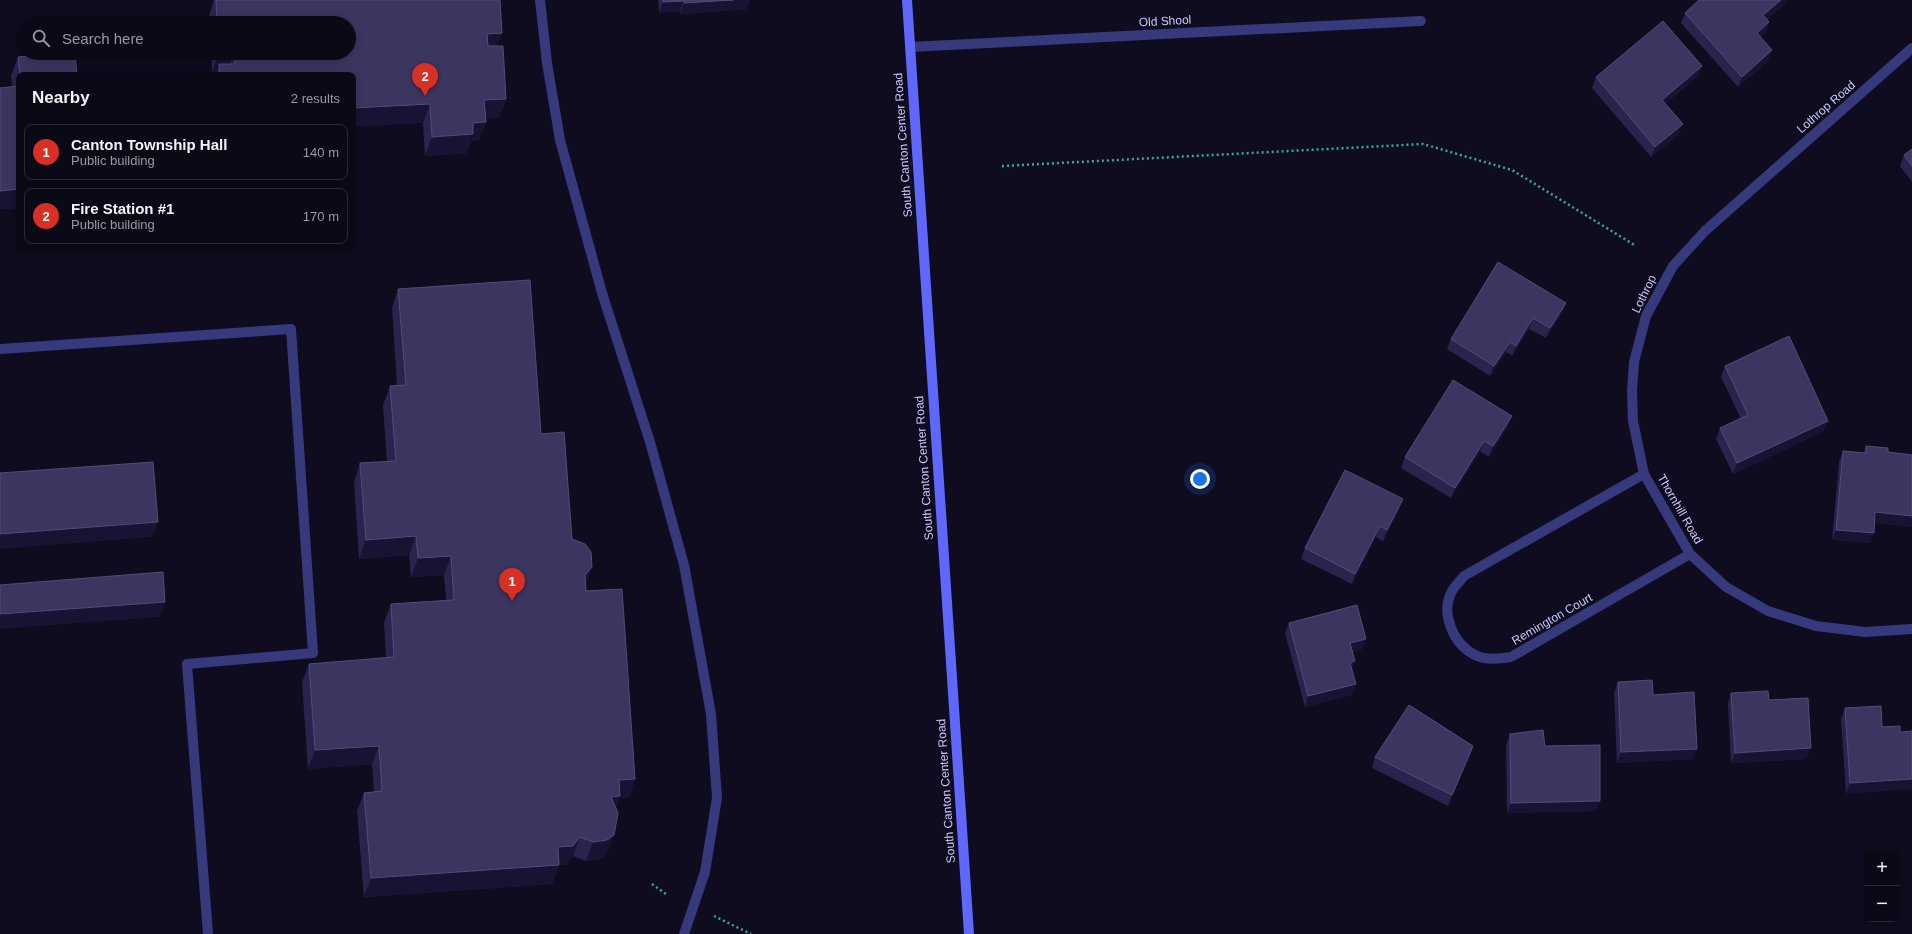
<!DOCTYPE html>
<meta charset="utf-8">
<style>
body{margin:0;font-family:Arial,sans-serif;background:#13121f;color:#f1f3f6}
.controls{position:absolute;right:12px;bottom:12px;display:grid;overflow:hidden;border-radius:8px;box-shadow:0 2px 10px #0003}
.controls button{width:36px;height:36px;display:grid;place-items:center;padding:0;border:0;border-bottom:1px solid #2a2a35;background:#0a0916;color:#f1f3f6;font:20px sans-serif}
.you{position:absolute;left:1200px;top:479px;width:14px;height:14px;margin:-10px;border:3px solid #fff;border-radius:50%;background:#1a73e8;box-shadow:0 0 0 6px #1a73e833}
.badge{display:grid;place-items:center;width:26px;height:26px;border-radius:50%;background:#d93025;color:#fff;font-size:13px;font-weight:700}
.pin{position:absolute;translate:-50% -33px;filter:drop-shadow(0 1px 2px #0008)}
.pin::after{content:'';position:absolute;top:21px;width:14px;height:12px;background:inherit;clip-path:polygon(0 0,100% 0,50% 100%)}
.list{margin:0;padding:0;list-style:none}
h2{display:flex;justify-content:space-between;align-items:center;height:52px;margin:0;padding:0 16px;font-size:17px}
h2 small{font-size:13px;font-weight:400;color:#999aa1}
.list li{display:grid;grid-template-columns:26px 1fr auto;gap:12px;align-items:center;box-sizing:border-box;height:56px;margin:0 8px 8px;padding:0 8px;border:1px solid #2a2a35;border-radius:8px}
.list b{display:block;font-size:15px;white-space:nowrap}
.list p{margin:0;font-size:13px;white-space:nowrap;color:#999aa1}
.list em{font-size:13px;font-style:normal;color:#999aa1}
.icon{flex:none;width:22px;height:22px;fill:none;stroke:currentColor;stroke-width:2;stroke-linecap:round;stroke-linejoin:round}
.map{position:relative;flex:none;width:1912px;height:934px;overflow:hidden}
.search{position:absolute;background:#0a0916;box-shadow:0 2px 10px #0003;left:16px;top:16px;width:340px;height:44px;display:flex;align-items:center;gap:10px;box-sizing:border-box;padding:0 14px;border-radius:22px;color:#999aa1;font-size:15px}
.panel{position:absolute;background:#0a0916;box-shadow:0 2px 10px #0003;left:16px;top:72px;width:340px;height:180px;border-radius:8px}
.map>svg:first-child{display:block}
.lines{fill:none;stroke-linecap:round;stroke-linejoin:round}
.path{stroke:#2daf9e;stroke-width:2.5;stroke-dasharray:2 3;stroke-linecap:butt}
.lane{stroke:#37397d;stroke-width:10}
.street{stroke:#37397d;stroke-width:10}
.secondary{stroke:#6067ff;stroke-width:10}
.wall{fill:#29244c}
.shaded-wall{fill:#171332}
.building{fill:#3b3660;stroke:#514d79}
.labels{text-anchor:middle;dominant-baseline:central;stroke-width:3;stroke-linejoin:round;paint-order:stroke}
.street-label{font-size:12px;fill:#cbc9ff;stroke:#0e0c1e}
</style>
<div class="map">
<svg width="1912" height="934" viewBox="0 0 1912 934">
<rect width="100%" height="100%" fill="#0e0c1e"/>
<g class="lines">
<path class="path" d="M1002,166L1423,144L1512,170L1636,246
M652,884L666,894
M714,916L751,934"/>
<path class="lane" d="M540,0L547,63L560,140L602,293L650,442L684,565L711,714L717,798L705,872L684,934
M0,349L291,329L313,653L187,664L208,934"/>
<path class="street" d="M910,47L1421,21
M1912,48L1705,231L1673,266L1646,316L1634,362L1632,391L1633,421L1644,474L1690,554L1726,587L1768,611L1816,626L1865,632L1912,629
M1644,474L1464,576C1460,581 1455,586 1452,591C1440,613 1453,644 1475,655C1485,660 1500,659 1511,657L1690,554"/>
<path class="secondary" d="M907,0L969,934"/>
</g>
<path class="wall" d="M214,0H500L502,33L497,46L506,99L499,118H485L486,122L479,140L471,141L467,153L425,156L423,123L353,75H215L217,72H212L211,53H349V23H209V16Z
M658,0H750L747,9L680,14V11L659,13Z
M1699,0H1787L1786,3L1767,19L1769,22L1766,33L1760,37L1768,61L1738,87L1681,23L1685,13Z
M18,57L77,75H19V208L0,209L12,87L11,76Z
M1702,66L1698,76L1665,104L1679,134L1651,157L1592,88L1596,77Z
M1912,149V182L1900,166L1904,155Z
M398,289L541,434L586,585V591L635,779L629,797L619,798L616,807L607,854L600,859L586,861L573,856L566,865H559L552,884L364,897L357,811L364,793L374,792L372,764L308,769L302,682L309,664L386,658L384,623L391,604L446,600L444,575L411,577L409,555L359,559L354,482L360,463L387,461L383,405L390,386H397L392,308Z
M1566,303L1562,313L1546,338L1529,329L1512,356L1506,352L1490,376L1447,349L1451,339Z
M1725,366L1824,431L1733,474L1716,439L1720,428L1741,419L1721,377Z
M1508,427L1489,457L1480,451L1451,498L1401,468L1405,457Z
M1866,446L1888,452L1912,527L1875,523L1870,543L1832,540L1839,462L1843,451L1864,453Z
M1403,499L1399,510L1383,541L1376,537L1352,584L1301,559L1305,548Z
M1289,623L1366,639L1362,649L1353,652L1352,671L1356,684L1352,695L1305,707L1285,633Z
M1618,682L1653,695L1693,759L1617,763L1614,693Z
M1731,693L1769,700L1807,759L1731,763L1728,704Z
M1881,706L1846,794L1841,719L1845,708Z
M1510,734L1545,746L1596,811L1507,813L1506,745Z
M1473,746L1470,756L1448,806L1372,768L1375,757Z"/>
<path class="shaded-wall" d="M733,0H750L747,9L680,14L684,3Z
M1781,0H1787L1786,3L1759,25L1763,15Z
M684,1L680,11L659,13L663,2Z
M1769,22L1766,33L1753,44L1757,33Z
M502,33L495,51L480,53L487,34Z
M1772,50L1768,61L1738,87L1742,77Z
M219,53H234L227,72L219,64L217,72H212Z
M1702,66L1698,76L1658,110L1662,100Z
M506,99L499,118L477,119L484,100Z
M430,104L423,123L353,127V108Z
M486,122L479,140L471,141L467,153L425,156L432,137L473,123Z
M1683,124L1679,134L1651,157L1655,147Z
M19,189V208L0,209V191Z
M1566,303L1562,313L1546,338L1550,328Z
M1533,318L1529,329L1512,356L1516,346Z
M1510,342L1506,352L1490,376L1494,366Z
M1512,416L1508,427L1489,457L1493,446Z
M1828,421L1824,431L1733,474L1737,463Z
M1484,441L1480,451L1451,498L1455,488Z
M1403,499L1399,510L1383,541L1387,530Z
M1875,512L1912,516V527L1871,523Z
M158,522L152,537L0,549V534Z
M1380,526L1376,537L1352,584L1355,574Z
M1836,530L1874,533L1870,543L1832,540Z
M416,536L409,555L359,559L366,540Z
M451,556L444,575L411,577L418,558Z
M592,567L586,586L585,575Z
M165,602L160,617L0,629V614Z
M1366,639L1362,649L1347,654L1350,643Z
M1355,661L1351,672L1350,663Z
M1356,684L1352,695L1305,707L1308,696Z
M379,746L372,764L308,769L315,750Z
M1473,746L1470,756L1448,806L1452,795Z
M1811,748L1807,759L1731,763L1735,753Z
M1697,749L1693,759L1617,763L1621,752Z
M635,779L629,797L619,798L613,815L611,797L619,780Z
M1912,779V789L1846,794L1850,783Z
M1600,801L1596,811L1507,813L1511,803Z
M614,835L607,854L600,859L586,861L593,842Z
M580,837L573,856L566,865H559L552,884L364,897L371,878L558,847Z"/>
<path class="building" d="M216,0H500L502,33L487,34L488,46H503L506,99L484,100L486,122L473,123V134L432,137L430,104L353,108V75H220L219,64H235L234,53H349V23H217Z
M663,0H733L684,3V1L663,2Z
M1699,0H1781L1763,15L1769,22L1757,33L1772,50L1742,77L1685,13Z
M1663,21L1702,66L1662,100L1683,124L1655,147L1596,77Z
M64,53H75L77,75H20L18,57Z
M19,86V189L0,191V88Z
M1912,149V166L1904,155Z
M1498,262L1566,303L1550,328L1533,318L1516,346L1510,342L1494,366L1451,339Z
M530,280L541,434L564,432L572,539L585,544L591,552L592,567L585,575L586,591L622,589L635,779L619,780L620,796L611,797L618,813L614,835L607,840L593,842L580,837L573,846L558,847L559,865L371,878L364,793L382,791L379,746L315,750L309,664L394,657L391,604L454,600L451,556L418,558L416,536L366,540L360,463L396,461L390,386L406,385L398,289Z
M1789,336L1828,421L1737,463L1720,428L1748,415L1725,366Z
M1453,380L1512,416L1493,446L1484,441L1455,488L1405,457Z
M1866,446L1888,448V452L1912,455V516L1875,512L1874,533L1836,530L1843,451L1866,453Z
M153,462L158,522L0,534V473Z
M1345,470L1403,499L1387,530L1380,526L1355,574L1305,548Z
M163,572L165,602L0,614V585Z
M1357,605L1366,639L1350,643L1355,661L1350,663L1356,684L1308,696L1289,623Z
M1652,680L1653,695L1694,692L1697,749L1621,752L1618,682Z
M1768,691L1769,700L1808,698L1811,748L1735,753L1731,693Z
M1409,705L1473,746L1452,795L1375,757Z
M1881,706L1882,727L1900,726V732L1912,731V779L1850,783L1845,708Z
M1543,730L1545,746L1600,745V801L1511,803L1510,734Z"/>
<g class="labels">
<g class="street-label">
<text transform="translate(1165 21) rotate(-3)">Old Shool</text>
<text transform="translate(1826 107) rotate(-41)">Lothrop Road</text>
<text transform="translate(903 145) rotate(-94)">South Canton Center Road</text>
<text transform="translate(1644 294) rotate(-64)">Lothrop</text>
<text transform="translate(924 468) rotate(-94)">South Canton Center Road</text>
<text transform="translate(1680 509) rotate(60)">Thornhill Road</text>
<text transform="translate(1552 619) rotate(-30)">Remington Court</text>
<text transform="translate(946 791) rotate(-94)">South Canton Center Road</text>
</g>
</g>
</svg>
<div class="controls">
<button>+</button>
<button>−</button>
</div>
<div class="you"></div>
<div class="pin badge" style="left:512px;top:601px">1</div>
<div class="pin badge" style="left:425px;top:96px">2</div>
<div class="search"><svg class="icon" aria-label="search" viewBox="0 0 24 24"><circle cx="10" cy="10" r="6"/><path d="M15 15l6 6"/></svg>Search here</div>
<section class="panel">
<h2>Nearby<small>2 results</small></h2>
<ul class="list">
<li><span class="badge">1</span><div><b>Canton Township Hall</b><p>Public building</p></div><em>140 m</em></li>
<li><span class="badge">2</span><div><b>Fire Station #1</b><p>Public building</p></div><em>170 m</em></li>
</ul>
</section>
</div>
